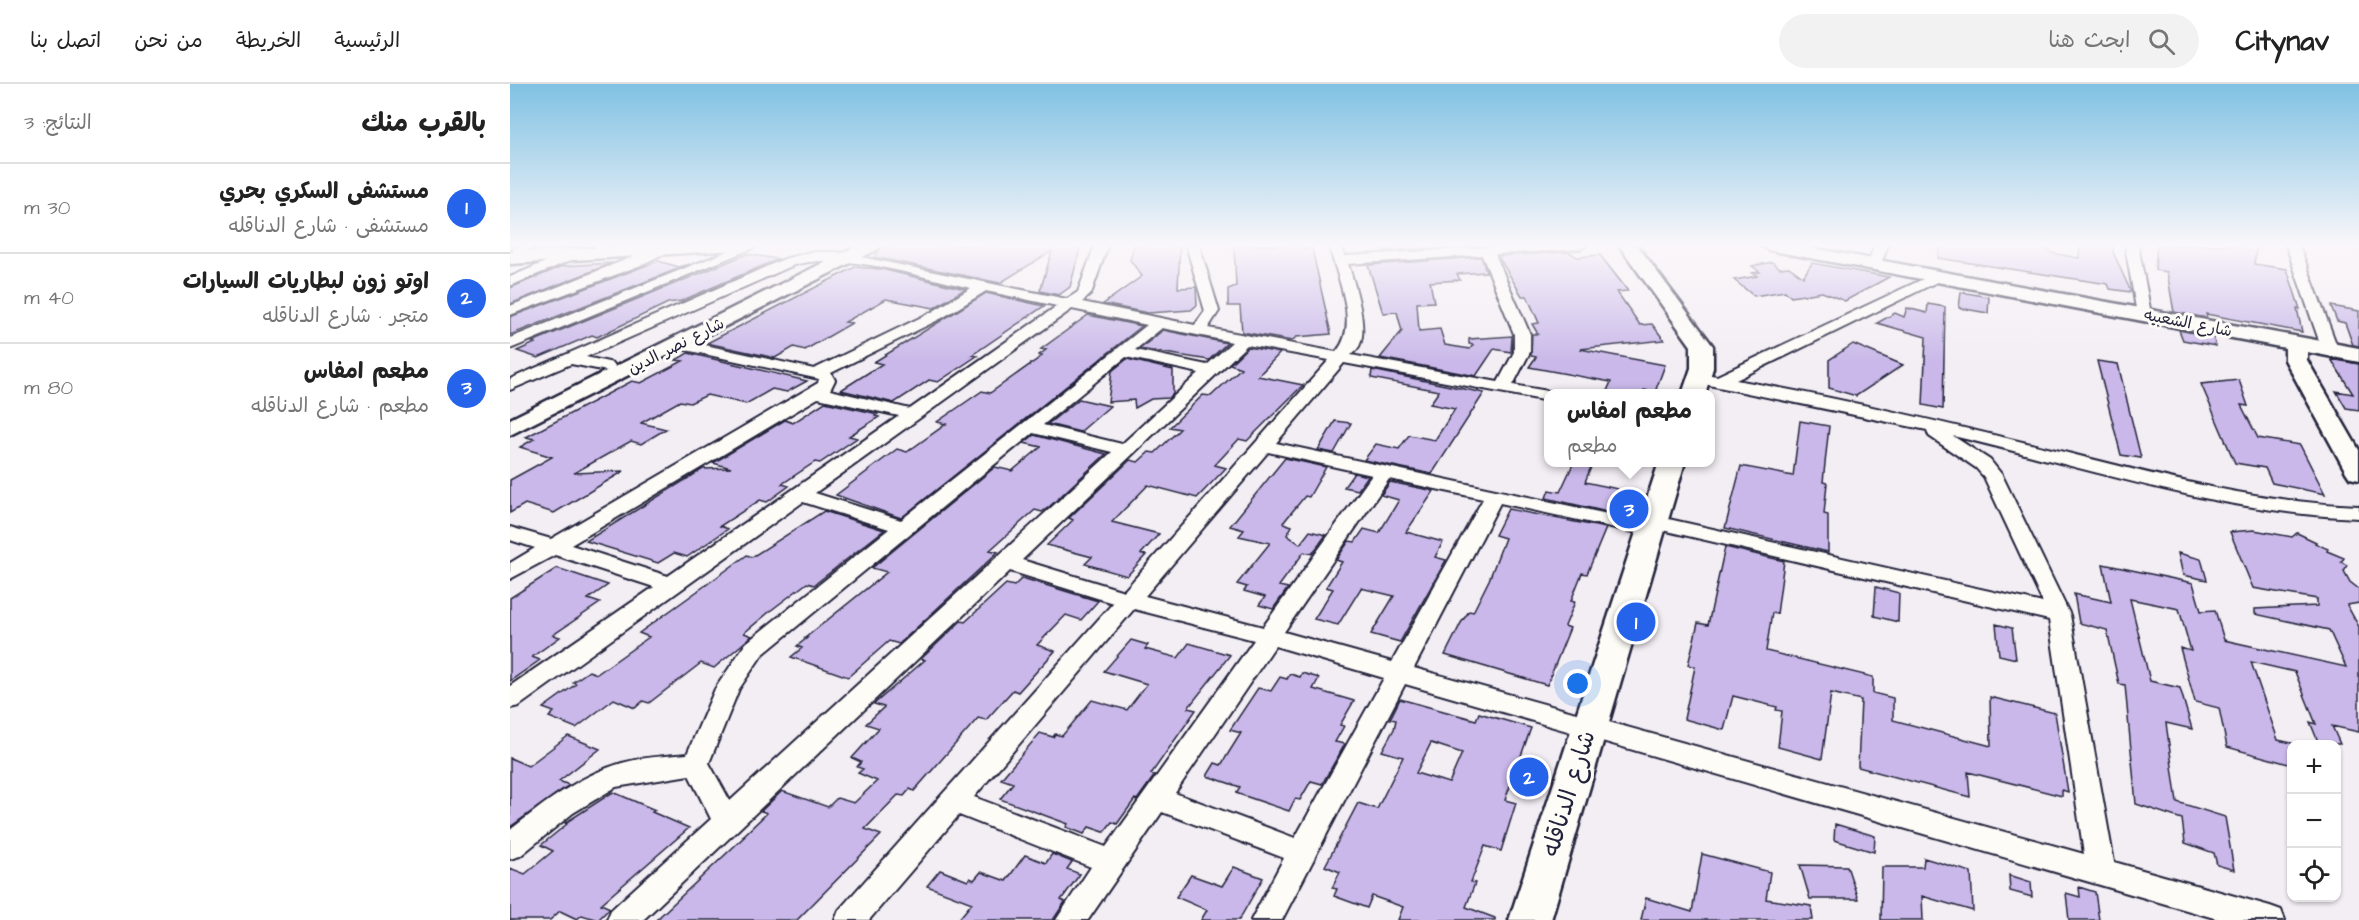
<!DOCTYPE html>
<html lang="ar">
<meta charset="utf-8">
<style>
body{margin:0;font-family:"Architects Daughter","Playpen Sans Arabic",sans-serif;background:#f2f2f2;color:#222;direction:rtl}
.controls{position:absolute;right:18px;bottom:18px;display:grid;overflow:hidden;border-radius:12px;box-shadow:0 2px 4px #0004}
.controls button{width:54px;height:54px;display:grid;place-items:center;padding:0;border:0;border-bottom:2px solid #e0e0e0;background:#fff;color:#222;font:30px sans-serif}
.you{position:absolute;left:1068px;top:600px;width:21px;height:21px;margin:-15px;border:4px solid #fff;border-radius:50%;background:#1a73e8;box-shadow:0 0 0 9px #1a73e833}
.badge{display:grid;place-items:center;width:39px;height:39px;border-radius:50%;background:#2563eb;color:#fff;font-size:20px;font-weight:700}
.pin{position:absolute;translate:-50% -50%;border:3px solid #fff;box-shadow:0 2px 6px #0006}
.popup{position:absolute;left:1034px;top:305px;width:171px;height:78px;box-sizing:border-box;display:grid;place-content:center;border-radius:12px;background:#fff;filter:drop-shadow(0 2px 4px #0005);font-size:20px;white-space:nowrap;color:#767676}
.popup b{font-size:22px;color:#222}
.popup::after{content:'';position:absolute;left:50%;top:100%;margin-left:-12px;border:12px solid transparent;border-top-color:#fff}
.list{margin:0;padding:0;list-style:none}
h2{display:flex;justify-content:space-between;align-items:center;height:78px;margin:0;padding:0 24px;font-size:26px}
h2 small{font-size:20px;font-weight:400;color:#767676}
.list li{display:grid;grid-template-columns:39px 1fr auto;gap:18px;align-items:center;box-sizing:border-box;height:90px;padding:0 24px;border-top:2px solid #e0e0e0}
.list b{display:block;font-size:22px;white-space:nowrap}
.list p{margin:0;font-size:20px;white-space:nowrap;color:#767676}
.list em{font-size:20px;font-style:normal;color:#767676}
.icon{flex:none;width:33px;height:33px;fill:none;stroke:currentColor;stroke-width:2;stroke-linecap:round;stroke-linejoin:round}
.map{position:relative;flex:none;width:1849px;height:836px;overflow:hidden;direction:ltr}
header{display:flex;align-items:center;gap:36px;box-sizing:border-box;height:84px;padding:0 30px;background:#fff;border-bottom:2px solid #e0e0e0}
header strong{font-size:28px}
nav{display:flex;gap:33px;margin-inline-start:auto;font-size:21px}
.search{width:420px;height:54px;background:#f2f2f2;display:flex;align-items:center;gap:15px;box-sizing:border-box;padding:0 21px;border-radius:33px;color:#767676;font-size:22px}
main{display:flex}
aside{flex:1;background:#fff}
.map>svg:first-child{display:block}
.lines{fill:none;stroke-linecap:round;stroke-linejoin:round}
.stream{stroke:#5d8d9c;stroke-width:4.5}
.building{fill:#c9b8e9;stroke:#22223b;stroke-width:1.5;fill-rule:evenodd}
.street-casing{stroke:#22223b;stroke-width:4}
.secondary-casing{stroke:#22223b;stroke-width:5}
.street{fill:#fdfcf7;fill-rule:evenodd}
.secondary{fill:#fdfcf7;fill-rule:evenodd}
.labels{text-anchor:middle;dominant-baseline:central;stroke-width:6;stroke-linejoin:round;paint-order:stroke}
.far-street-label{font-size:16px;fill:#22223b;stroke:#fdfcf7}
.near-street-label{font-size:24px;fill:#22223b;stroke:#fdfcf7}
</style>
<header>
<strong>Citynav</strong>
<div class="search"><svg class="icon" aria-label="search" viewBox="0 0 24 24"><circle cx="10" cy="10" r="6"/><path d="M15 15l6 6"/></svg>ابحث هنا</div>
<nav><a>الرئيسية</a><a>الخريطة</a><a>من نحن</a><a>اتصل بنا</a></nav>
</header>
<main>
<div class="map">
<svg width="1849" height="836" viewBox="0 0 1849 836">
<rect width="100%" height="100%" fill="#f3eef4"/>
<filter id="ink" filterUnits="userSpaceOnUse"><feTurbulence type="fractalNoise" baseFrequency=".0167" numOctaves="2"/><feDisplacementMap in="SourceGraphic" scale="12" xChannelSelector="R" yChannelSelector="G"/><feConvolveMatrix kernelMatrix="1 2 1 2 8 2 1 2 1" color-interpolation-filters="sRGB"/></filter>
<g filter="url(#ink)">
<g class="lines">
<path class="stream" d="M17,163L52,161"/>
</g>
<path class="building" d="M400,161H571L560,203L549,211L530,207L542,167L490,199L364,173L373,162Z
M624,161H670L668,204L686,203L687,221L681,226L638,229L593,220L632,192L620,176Z
M724,161H794V165L802,164L821,250L786,253L782,257L732,248L730,222H718V205L726,202Z
M871,161H969V162L873,167Z
M1430,161H1530L1542,169L1569,174L1570,161H1603V168L1621,208L1600,205L1598,200L1428,174Z
M1647,161H1747L1744,180L1777,185L1790,225L1787,224L1792,248L1696,230L1697,234L1664,228L1657,188L1645,186Z
M1059,168L1067,173L1090,171L1118,207L1107,208L1130,241L1142,240L1154,256L1070,265L1155,281L1145,308L1134,306L1133,309H1096L1101,298L1019,283L1026,273L1021,272L1022,250H1028L1022,240L1029,239L1017,212H1012L988,172Z
M237,170L268,175L171,217L158,219L87,253L82,251L28,274L7,267L25,259L22,258Z
M971,173L976,188L947,190L950,196L920,198L924,218L907,219L909,247L930,245L935,261L960,265L963,261L959,260V255L1002,252L1001,268L984,265L966,292L870,274L892,247L887,228L873,229L858,181Z
M148,177L169,183L180,180L0,251V233Z
M1262,178L1270,184L1279,183L1293,193L1302,179L1379,193L1335,217L1312,208L1281,213L1275,207L1244,212L1224,196L1247,192L1242,189L1250,188L1242,182Z
M102,179L0,220V204L53,182Z
M345,183L371,185L455,205L424,224L376,215L335,238L342,239L295,266L284,263L265,274L197,259Z
M1451,208L1479,213L1478,229L1449,224Z
M476,209L534,222L462,271L467,272L428,298L419,296L384,319L331,306L372,280L364,278Z
M1418,220L1435,223L1433,325L1413,321L1416,253L1367,239L1385,229L1394,233L1397,224L1417,229Z
M1821,222L1849,227V262L1843,261L1835,239L1827,237Z
M578,231L632,242L391,434L326,411L387,365L397,368L436,340L427,338L443,327L472,307L480,309L532,272L529,271L536,266L531,265Z
M653,246L717,259L699,276L630,265Z
M1669,246L1703,253L1706,262L1673,256Z
M1343,260L1393,281L1346,312L1319,304V276Z
M738,263L770,269L748,292L793,301L737,357L729,355L705,381L716,384L687,414L638,401L602,438L649,450L631,470L636,471L617,492L575,480L582,473L537,461L563,436L559,434L620,376L628,378L639,368L645,369L670,345L660,343L693,311L701,312L731,284L720,280Z
M178,269L297,297L277,308L262,305L236,320L197,311L180,319L170,317L131,339L156,345L131,360L121,357L64,389L114,387L44,429L15,420L0,429V396L42,373L10,363L24,355L16,353L122,297L131,299L173,277L166,276Z
M617,275L663,286V310L659,314L641,315L625,324L624,316L598,318L602,287Z
M1821,275L1849,280V326L1836,324L1826,307L1843,310Z
M1587,277L1608,280L1631,374L1611,371Z
M862,286L974,309L922,390L854,376L866,360L889,365L899,351L925,356L945,325L920,320L929,307L861,294Z
M1729,296L1738,322L1731,321L1748,354L1790,361L1815,410L1762,399L1755,384L1725,379L1691,300Z
M569,315L600,322L570,348L538,340Z
M315,318L368,330L365,332L369,333L339,352L347,354L310,379L305,378L272,400L279,402L257,418L250,416L210,442L218,445L177,473L164,469L148,479L76,457L193,385L221,384L203,379L275,336L283,339Z
M825,337L841,339L824,369L808,366Z
M1290,337L1319,342L1313,398L1317,399L1314,430L1318,431V468L1215,444L1231,382L1283,392Z
M524,351L596,370L539,423L532,428L525,426L480,466L488,468L389,560L379,557L338,593L281,573L292,564L287,562L297,554H295L377,488L362,484L485,383L502,387L531,363L514,359Z
M775,374L816,383L799,413L795,412L773,439L782,442L777,451L790,460L800,447L816,451L802,470L794,468L769,502L778,504L763,525L749,521L755,513L734,507L737,503L727,500L760,459L729,452L734,446L720,442Z
M1064,378H1083L1075,398L1108,405L1102,429L1036,414L1039,406L1050,408Z
M844,389L858,392L848,406L834,403Z
M880,398L924,407L896,448L933,458L925,473L936,476L890,558L861,550L884,512L851,504L828,541L804,535L823,505L816,503L832,478L826,476L839,457L845,458L854,445L869,449L889,416L871,411Z
M998,425L1096,444L1077,490L1072,489L1061,517L1065,518L1055,542L1060,544L1037,601L935,571L951,539L959,527L963,528L979,496L995,454L985,451Z
M314,427L374,446L304,501L297,499L264,524L234,549L242,552L204,584L191,579L139,619L133,617L125,624L104,615L66,644L39,633L44,628L33,624L66,600L63,598L79,587L87,590L139,553L129,549L196,501L237,471L242,473Z
M1744,446L1782,453L1787,449L1806,458L1805,459L1818,465L1817,467L1834,474L1831,478L1837,481L1834,487L1840,498L1849,505V519L1837,521L1849,543V648L1822,642L1830,660H1809L1800,638L1806,640L1785,588L1741,578L1768,656L1782,659V681L1717,663L1709,624L1685,618L1670,564L1681,567L1669,525L1620,515L1640,597L1670,604L1682,645L1656,639L1667,718L1715,733L1724,786L1707,781L1704,769L1675,759L1672,735L1626,720L1615,601L1609,600L1597,546L1569,539L1564,510L1601,518L1593,480L1683,499L1691,527L1705,526L1714,556L1836,583L1819,546L1745,530V525L1807,522V515L1743,504L1720,448Z
M1215,463L1274,477L1267,530L1262,529L1256,567L1363,593V609L1383,614V636L1481,662L1480,613L1545,629L1558,708L1552,706V712L1458,688L1460,713L1348,683L1351,616L1321,609L1312,675L1268,663L1272,627L1266,626L1267,623L1223,612L1214,646L1174,635L1185,583L1178,581L1188,539L1198,541Z
M1668,469L1691,475L1697,496L1673,491Z
M47,484L98,501L78,515L90,519L43,551L50,553L22,573L30,576L0,597V514Z
M512,494L588,517L571,536L556,531L527,561L545,567L508,608L503,606L476,636L468,634L404,707L400,705L394,712L388,711L355,745L371,751L287,836H146L235,752H233L257,729L251,727L272,707L318,723L327,714L344,719L367,697L348,689L353,685L347,683L351,678L342,674L369,644L356,640L374,623L364,620L415,576L411,575L451,537L455,538L496,500L504,502Z
M1366,503L1389,509L1388,538L1364,532Z
M1486,540L1502,544L1506,575L1489,571Z
M621,556L638,561L635,565L668,574L679,559L720,571L678,624L686,626L641,690L645,691L627,716L625,715L607,740L602,738L594,748L579,743L574,750L556,743L558,740L490,715L503,699L491,695L530,649L543,653L545,650L552,652L582,616L617,626L637,600L594,587Z
M792,589L809,594L803,605L844,617L830,641L834,642L825,658L835,660L812,700L801,697L790,716L785,715L779,727L726,709L730,703L697,692L705,679L711,681L731,649L720,646L748,604L761,607L770,593L777,595L780,590L790,593Z
M890,615L966,636L969,629L1021,644L995,716L1006,719L991,767L975,762L961,798L965,799L956,823L985,834V836H888L893,823L862,812L857,824L824,812L827,805L822,804L830,788L815,782L848,719L867,725L893,673L872,667L884,645L886,636L880,635ZM921,659L952,669L939,699L906,689Z
M58,652L90,665L49,697L59,701L0,743V674L18,682Z
M103,708L145,726L142,728L179,744L91,820L100,824L88,836L72,831L67,835L50,827L40,836H0V784L15,790L43,767L31,761L57,740L55,739Z
M1325,740L1365,752L1364,768L1324,756Z
M542,770L562,778L557,785L570,790L551,816L555,818L543,836H448L462,819L417,802L430,786L458,797L460,794L464,796L471,788L496,797L515,771L536,779Z
M1192,770L1260,788L1256,815L1301,822L1303,836H1131L1136,814L1182,828Z
M1414,774L1461,788L1463,827L1412,812L1413,836H1371L1372,783H1413Z
M1290,781L1337,782L1348,815H1300Z
M724,783L753,794L729,836H691L697,826L666,813L681,791L712,802Z
M1499,791L1521,798L1522,813L1500,807Z
M1569,803L1585,808L1589,836H1559L1556,809L1570,813Z"/>
<g class="lines">
<defs>
<path id="street" d="M11,161H27L13,170H3V164Z
M85,161H101L91,166L86,165Z
M152,161L159,165L157,168L131,181L0,231V222Z
M233,161H250L0,265V254Z
M585,161H598L581,210L572,218L685,241L695,227L676,161H689L709,227L698,244L826,268C851,240 826,192 819,161H831L835,172L1015,161H1076L1070,165L985,170L1020,250V268L1003,301L1044,308L1038,310V317L834,279L766,359L1135,438L1138,434L1145,432L1533,519L1474,393L1466,384L1419,352L1417,346L1189,299L1181,294L1189,289L1207,292L1428,188L1433,189V195L1226,296C1335,315 1443,341 1550,367C1649,392 1746,418 1849,422V434C1710,429 1578,384 1443,352L1480,376L1492,391L1560,531L1604,778L1760,822L1771,826L1775,836H1711L895,600L772,836H741L774,774L652,728L578,836H546L581,783L449,731L359,836H325L329,826L603,519L500,487L133,836H97L101,826L201,735L179,691L106,703L63,729L10,772L0,775V746C35,719 68,692 112,679C133,673 155,672 177,670L205,605L236,559L379,445L293,418L9,622L0,624V602L144,503L45,471L0,495V479L25,464L0,456V443L41,455L308,299L309,295L162,263L160,260L162,257L168,255L304,285L422,228L461,204C411,193 332,167 284,181L76,273L103,279L105,282L103,285L97,287L61,280L0,306V295L274,175L300,168H327L557,215L568,208ZM972,171L1004,250V268L988,298L841,271C844,268 849,264 850,260C858,241 844,198 838,180ZM476,207L547,222L400,325L320,306L325,296L321,289L432,234ZM562,225L637,241L391,436L305,409ZM652,244L722,258L697,281L625,266ZM737,261L819,276L614,507L512,476ZM616,273L689,289L612,360L533,341ZM308,314L389,332L158,492L61,461ZM523,349L602,368L220,717L199,679L229,605L252,571ZM758,368L862,391L753,543L635,512ZM879,395L973,415L882,578L774,548ZM990,419L1142,452L1149,451L1152,446L1539,536L1574,770L904,584ZM624,525L744,556L596,763L464,713ZM765,562L874,594L785,754L665,709Z
M1365,161H1378L1371,180L1364,184L1357,180Z
M1615,161H1628L1641,230L1639,233H1629L1627,230Z
M1776,161H1789L1828,265L1826,268L1820,270L1812,265Z
M63,166L68,167V173L0,202V193Z"/>
<path id="secondary" d="M138,161H233L224,166L0,180V168Z
M349,161H371L368,165L0,351V335Z
M1109,161H1127L1203,262V284L1195,310H1172L1181,284V262Z
M1250,161H1286L1849,264V278L1797,268V276L1849,366V396L1840,394L1836,388L1775,276V264L1259,166Z
M1149,378H1175L1041,836H999Z"/>
</defs>
<use href="#street" class="street-casing"/>
<use href="#secondary" class="secondary-casing"/>
<use href="#street" class="street"/>
<use href="#secondary" class="secondary"/>
</g>
</g>
<linearGradient id="sky" x2="0" y2="1"><stop stop-color="#80c1e3"/><stop offset="0.58" stop-color="#faf7fa"/><stop offset="1" stop-color="#faf7fa" stop-opacity="0"/></linearGradient>
<rect width="1849" height="278" fill="url(#sky)"/>
<g class="labels">
<g class="far-street-label">
<text transform="translate(1678 239) rotate(11)">شارع الشعبيه</text>
<text transform="translate(166 262) rotate(-27)">شارع نصر الدين</text>
</g>
<g class="near-street-label">
<text transform="translate(1059 710) rotate(-73)">شارع الدناقله</text>
</g>
</g>
</svg>
<div class="controls">
<button>+</button>
<button>−</button>
<button><svg class="icon" aria-label="locate" viewBox="0 0 24 24"><circle cx="12" cy="12" r="6"/><path d="M12 2v4M12 18v4M2 12h4M18 12h4"/></svg></button>
</div>
<div class="you"></div>
<div class="pin badge" style="left:1126px;top:538px">1</div>
<div class="pin badge" style="left:1019px;top:693px">2</div>
<div class="pin badge" style="left:1119px;top:425px">3</div>
<div class="popup"><b>مطعم امفاس</b>مطعم</div>
</div>
<aside>
<h2>بالقرب منك<small>النتائج: 3</small></h2>
<ul class="list">
<li><span class="badge">1</span><div><b>مستشفى السكري بحري</b><p>مستشفى · شارع الدناقله</p></div><em>30 m</em></li>
<li><span class="badge">2</span><div><b>اوتو زون لبطاريات السيارات</b><p>متجر · شارع الدناقله</p></div><em>40 m</em></li>
<li><span class="badge">3</span><div><b>مطعم امفاس</b><p>مطعم · شارع الدناقله</p></div><em>80 m</em></li>
</ul>
</aside>
</main>
